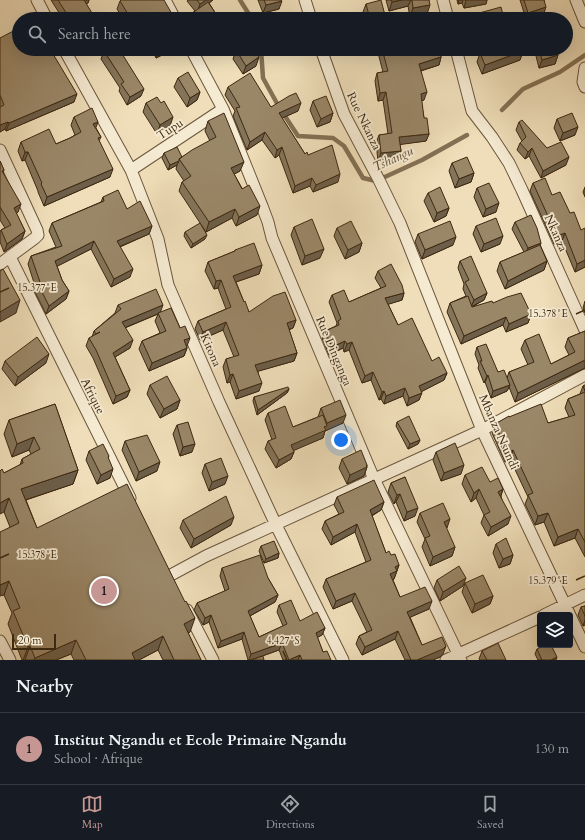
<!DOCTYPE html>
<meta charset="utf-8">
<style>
body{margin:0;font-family:Cardo,serif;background:#242831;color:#f1f3f6}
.controls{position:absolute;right:12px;bottom:12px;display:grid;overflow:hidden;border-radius:4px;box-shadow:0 4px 16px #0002}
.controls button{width:36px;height:36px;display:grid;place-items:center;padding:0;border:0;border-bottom:1px solid #363941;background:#171b24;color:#f1f3f6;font:20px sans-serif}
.scale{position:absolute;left:12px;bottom:10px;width:44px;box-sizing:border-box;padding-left:4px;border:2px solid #3e2911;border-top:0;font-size:11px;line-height:14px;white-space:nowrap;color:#3e2911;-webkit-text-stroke:3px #f5ead2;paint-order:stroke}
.you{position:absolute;left:341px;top:440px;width:14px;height:14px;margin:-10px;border:3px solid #fff;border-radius:50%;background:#1a73e8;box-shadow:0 0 0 6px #1a73e833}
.badge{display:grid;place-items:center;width:26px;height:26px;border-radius:50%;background:#c59692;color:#111;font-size:13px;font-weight:700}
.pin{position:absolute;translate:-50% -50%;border:2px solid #fff;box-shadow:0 1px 4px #0006}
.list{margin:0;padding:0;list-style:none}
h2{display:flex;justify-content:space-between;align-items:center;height:52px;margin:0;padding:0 16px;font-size:17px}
h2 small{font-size:13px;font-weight:400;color:#9ea1a6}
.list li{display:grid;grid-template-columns:26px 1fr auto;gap:12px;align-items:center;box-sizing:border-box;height:72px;padding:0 16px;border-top:1px solid #363941}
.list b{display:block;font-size:15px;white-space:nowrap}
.list p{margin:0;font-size:13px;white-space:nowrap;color:#9ea1a6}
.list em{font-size:13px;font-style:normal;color:#9ea1a6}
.icon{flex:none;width:22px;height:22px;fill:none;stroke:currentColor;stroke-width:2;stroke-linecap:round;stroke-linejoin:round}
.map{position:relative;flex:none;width:585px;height:660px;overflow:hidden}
.search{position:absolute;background:#171b24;box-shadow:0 4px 16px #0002;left:12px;right:12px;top:12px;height:44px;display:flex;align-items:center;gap:10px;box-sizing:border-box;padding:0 14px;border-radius:22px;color:#9ea1a6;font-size:15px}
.sheet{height:124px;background:#171b24}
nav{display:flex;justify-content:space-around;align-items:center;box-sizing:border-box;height:56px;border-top:1px solid #363941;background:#171b24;font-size:11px;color:#9ea1a6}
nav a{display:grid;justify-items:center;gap:2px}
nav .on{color:#c59692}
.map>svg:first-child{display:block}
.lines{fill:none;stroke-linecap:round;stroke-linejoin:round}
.stream{stroke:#847054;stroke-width:4.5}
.street-casing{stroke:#6a563b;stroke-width:13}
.street{stroke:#f5ead2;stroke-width:11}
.wall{fill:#847459;stroke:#3e2911}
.shaded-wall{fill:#6c5e49;stroke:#3e2911}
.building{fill:#9a8768;stroke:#3e2911}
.ticks{fill:none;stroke:#3e2911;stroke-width:1.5}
.labels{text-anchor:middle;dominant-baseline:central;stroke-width:3.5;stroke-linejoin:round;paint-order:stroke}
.street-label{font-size:12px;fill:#3e2911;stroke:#f5ead2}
.water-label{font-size:13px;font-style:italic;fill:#614d32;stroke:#f5ead2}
.ticks-label{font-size:10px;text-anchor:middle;fill:#3e2911;stroke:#f5ead2;stroke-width:3.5;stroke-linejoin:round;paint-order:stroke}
</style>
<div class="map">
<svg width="585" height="660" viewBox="0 0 585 660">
<rect width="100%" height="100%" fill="#efdeb9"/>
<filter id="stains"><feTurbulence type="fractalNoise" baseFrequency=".005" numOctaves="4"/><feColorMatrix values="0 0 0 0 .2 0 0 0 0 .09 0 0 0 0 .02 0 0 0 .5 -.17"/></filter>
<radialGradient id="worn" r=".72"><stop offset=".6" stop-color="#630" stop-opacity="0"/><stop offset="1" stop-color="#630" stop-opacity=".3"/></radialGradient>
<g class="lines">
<path class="stream" d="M240,0L252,19
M261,49L263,78L279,107L298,136L333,138L344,146L363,178L376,181L422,160L467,135
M502,110L523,89L560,72L585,55"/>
<defs>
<path id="street" d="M37,0L47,19
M165,0L175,19
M305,0L311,19
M443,0L448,19
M576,0L585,22
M64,49L131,170L158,239L168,285L219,402L276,525L343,660
M191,49L223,109L262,206L268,222L272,238L374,479L461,660
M321,49L344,114L379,180L400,223L482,430L585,647
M456,49L472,111L492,137L509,163L522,190L585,330
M585,68L583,82L585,87
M0,150L37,230L38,235L35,238L0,264
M131,170L223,109
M10,257L130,498
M169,576L206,556L482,430L585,375
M187,610L213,660
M544,615L585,595
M0,641L10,660
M446,660L540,617"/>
</defs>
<use href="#street" class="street-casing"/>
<use href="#street" class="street"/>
</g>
<path class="wall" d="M51,0H89L88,3L86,4L95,19H63Z
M188,0H213L209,3L216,14L214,19H187L188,16L195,11L187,1Z
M258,0H281L279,9L263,13Z
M386,0H429L427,14L410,17L408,6L389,11Z
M457,0H487L486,4L464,8L462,3L458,4Z
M520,0H544V13L526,19Z
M120,1L172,14L174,17L178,19H123L117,9Z
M366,4L386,19H364L363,12Z
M0,38L53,49L52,52L74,102L6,131L5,129L0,132Z
M152,49H168L166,53L156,58Z
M377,49H439L441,57L439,65L421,71L424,100L421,101L424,118L429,134L426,141L400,144L401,151L398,158L378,161L376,143L379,135L388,134L383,100L378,101L375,81L377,73L383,72Z
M536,49H539L558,55L555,64L539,68L535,52Z
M236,50L256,66L243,74L233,59Z
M104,51L141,96L127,105L119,91L120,88L101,59Z
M523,51L520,60L482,74L477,62L480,53Z
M178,78L200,92L197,100L187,107L174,87Z
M228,87L271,107L298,111L282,118L305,154L308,155L338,182L313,192L310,186L293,193L279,155L275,158L262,140L247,150L233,116L235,111L225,95Z
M313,101L333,113L330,122L317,127L310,110Z
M146,103H161L170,126L157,134L143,112Z
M74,117L96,128L101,137L99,141L110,177L44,206L38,192V191L25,160L22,161L18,151L21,142L56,144L70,138L75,135L71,125Z
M557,119L575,135L560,141L554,128Z
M208,121L240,171L234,174L257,215L236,226L232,218L206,232L179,191L182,182L184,181L176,169L177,165L168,170L162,158L164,153L182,157L210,141L205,131Z
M519,122L547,148L566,165L541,178L529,156L525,159L517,150L520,143L522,141L516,130Z
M0,161L4,170L3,173L18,212L16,213L25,231L22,239L4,252L0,242V232L1,230L5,228L0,220Z
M452,163L474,173L471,182L455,188L449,171Z
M533,183L552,195L570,213L581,230L585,267L575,272L562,241L554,244L530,191Z
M585,187V197L583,192Z
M477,188L496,212L483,217L474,197Z
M428,193L449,208L446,216L434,222L424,201Z
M103,197L127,209L152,226L149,234L120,247L130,277L111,287L91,249L57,266L62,280L69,291L66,299L46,314L35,292L36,289L28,264L31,256L56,247L49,231L52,223L101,202Z
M515,222L540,246L547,261L544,270L505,289L497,271L500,262L524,252L512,229Z
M476,226L500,244L481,252L473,234Z
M294,227L320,258L302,265L291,235Z
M337,228L362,243L359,252L345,259L334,236Z
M185,232L205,239L191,248L184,236Z
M418,234L453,245L422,259L415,242Z
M235,250L262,265L259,274L236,282L244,302L249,312L296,320L293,328L289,330L297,353L294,361L258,371L259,391L236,399L230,382L227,383L223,367L226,359L234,357L223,330L200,340L195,329L198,321L226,309L218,288L214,289L205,271L208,262L235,251Z
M460,261L487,293L484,300L472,307L493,303L531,314L528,323L506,332L503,325L461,344L447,312L450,303L466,296L463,289L464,284L458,268Z
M378,271L404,293L402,300L388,304L398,325L432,361L447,373L444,380L422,391L419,400L407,406L403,396L384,404L381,399L379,400L371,380L362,383L349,350L344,352L343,348L329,355L322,338L325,331L336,326L337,323L329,302L332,295L349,302L381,288L375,278Z
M585,301V313L583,308Z
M118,305L160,313L187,346V348L184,356L149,371L139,349L142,341L160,333L155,321L158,314L125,328L130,348L115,357L130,390L127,397L113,404L93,358L86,346L89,338L92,337L94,331L115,313Z
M585,331V368L515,402L509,387L507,391L491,398L485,382L484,383L478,368L479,365L475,354L477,347L498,372L507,378L509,372L528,365L521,349L525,340L551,364L569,355L565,347L568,338Z
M5,361L46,363L15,386L2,369Z
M150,385L180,400L177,409L160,418L147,394Z
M585,385V557L575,538L554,546L544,522L535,525L525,504L528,497L510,459L505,462L492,433L495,424L509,417L548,423L569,417L565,408L568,399L580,394L583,386Z
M289,389L287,393L257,415L253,401L254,397Z
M55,404L78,470L73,484L26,500L37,528L190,632L188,633L201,660H163L158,650L139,660H74L71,654L56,660H22L8,624L12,613L4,595L10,527L4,512V473L20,465L22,459L31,454L29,450L12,457L4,434L9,420Z
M321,408L343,423L325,431L323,438L293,450L294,452L291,459L276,468L265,449L268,441L272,440L265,420L268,413L293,427L318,417Z
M397,422L420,440L418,444L408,449L396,426Z
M177,425L192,452L180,456L173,434Z
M125,441L157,471L136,481L122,450Z
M89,451L109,456L108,458L110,478L97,484L86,460Z
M436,452L461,474L441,481L433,460Z
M342,459L367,465V467L364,476L347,484L339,468Z
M205,464L225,484L209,491L202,473Z
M465,475L490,482L503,489L501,496L508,524L488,536L481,523L484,515L476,498L471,502L462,484Z
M405,477L415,516L404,521L396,502L394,504L388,492L391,483Z
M337,497L384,502L381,510L372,516L386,553L391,555L399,565L394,579L393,580L400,597L429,609L410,617L422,645L443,654L440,657L433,660H405L395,639L362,655L356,644L359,636L367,632L352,601L333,609L323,587L326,579L366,562L355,532L331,545L322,529L325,521L339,514L334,505Z
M420,513L455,547L452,556L430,566L422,547L425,539L417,522Z
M183,520L231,525L191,548L180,528Z
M496,544L513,555L510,564L499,568L493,553Z
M261,546L279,553L278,558L264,563L259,551Z
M222,568L268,578L278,595L275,602L250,616L259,637L283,626L277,612L279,605L300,621L325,628L322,635L317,637L323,652L331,660H283L279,650L251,660H248L242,639L218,648L209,622L203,625L194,610L197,603L225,591L220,576Z
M437,580L463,586L440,601L434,588Z
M465,583L493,596L490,604L472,613L462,592Z
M585,606V625L583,626L578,615L581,607Z
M537,649L556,660H538L535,654Z
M482,651L506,660H480L479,659Z"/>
<path class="shaded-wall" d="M84,0H89L88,3L81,8Z
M206,0H213L197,13L200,4Z
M402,0H411L408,6L389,11L392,2Z
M459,0H463L462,3L458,4Z
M466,0H487L486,4L464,8Z
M282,1L279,9L263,13L266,5Z
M430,5L427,14L410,17L413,8Z
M546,7L544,13L526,19L528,13Z
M216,14L214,19H209Z
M161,49H168L166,53L156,58L159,50Z
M523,51L520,60L482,74L485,65Z
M558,55L555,64L539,68L542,60Z
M259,57L256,66L243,74L246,66Z
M441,57L439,65L416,72L419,64Z
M144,89L141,96L127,105L130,97Z
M200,92L197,100L187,107L190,98Z
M386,92L383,100L378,101L380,93Z
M427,92L424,100L418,102L421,94Z
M77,94L74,102L6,131L9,123Z
M301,103L298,111L276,121L279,113Z
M333,113L330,122L317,127L321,119Z
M173,117L170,126L157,134L160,125Z
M8,122L5,129L0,132V125Z
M98,122L95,130L93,124Z
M578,127L575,135L560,141L563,133Z
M265,132L262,140L247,150L250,142Z
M429,134L426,141L397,145L399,137Z
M282,147L279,155L275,158L277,150Z
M532,148L529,156L525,159L528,152Z
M401,151L398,158L378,161L381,153Z
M25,152H28L25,160L22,161Z
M569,157L566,165L541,178L543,171Z
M179,161L177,165L168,170L170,165Z
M244,162L240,171L227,178L231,168Z
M113,169L110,177L44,206L47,197Z
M474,173L471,182L455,188L459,179Z
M340,174L338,182L313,192L316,185Z
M312,178L310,186L293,193L295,186Z
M499,203L496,212L483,217L486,209Z
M21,204L18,212L11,216L14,208Z
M260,206L257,215L236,226L239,217Z
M449,208L446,216L434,222L437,213Z
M235,209L232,218L206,232L209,222Z
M152,226L149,234L114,249L117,241Z
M25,231L22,239L4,252L7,244Z
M565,233L562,241L554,244L557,236Z
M207,235L205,239L191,248L193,244Z
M503,236L500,244L481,252L484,244Z
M456,237L453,245L422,259L425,250Z
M94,241L91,249L52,269L55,261Z
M362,243L359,252L345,259L348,250Z
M541,243L539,250L525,255L528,248Z
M324,249L320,258L302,265L305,256Z
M585,260V267L575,272L577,264Z
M547,261L544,270L505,289L508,281Z
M262,265L259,274L230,284L233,276Z
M133,269L130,277L111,287L114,279Z
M221,280L218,288L214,289L216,281Z
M69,291L66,299L46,314L49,306Z
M404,293L402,300L383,306L385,298Z
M487,293L484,300L471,307L474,300Z
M20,300L16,313L0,322V312Z
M163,305L160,313L119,330L122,322Z
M531,314L528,323L506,332L509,324Z
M506,317L503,325L461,344L464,336Z
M296,320L293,328L284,331L287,323Z
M226,322L223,330L200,340L203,332Z
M190,338L187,346L181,348L184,340Z
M133,340L130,348L110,360L113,353Z
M345,341L343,348L329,355L332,347Z
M352,342L349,350L344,352L347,344Z
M187,348L184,356L149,371L152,363Z
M297,353L294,361L252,373L255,365Z
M49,354L46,363L15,386L18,377Z
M585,360V368L515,402L518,393Z
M373,372L371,380L362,383L365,376Z
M447,373L444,380L417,394L419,386Z
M233,374L230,382L227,383L230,375Z
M488,375L485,382L484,383L487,376Z
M262,383L259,391L236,399L239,391Z
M510,385L507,391L491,398L493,391Z
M405,388L403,396L384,404L386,396Z
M289,389L287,393L257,415L258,410Z
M130,390L127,397L113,404L116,396Z
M384,391L381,399L379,400L382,392Z
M422,393L419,400L407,406L409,398Z
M180,400L177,409L160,418L164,409Z
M346,415L343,423L325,431L323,438L288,453L291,445L326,426L327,423Z
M34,437L29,450L12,457L17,444Z
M420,440L418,444L408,449L410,444Z
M195,444L192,452L180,456L183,447Z
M513,450L510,459L505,462L508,453Z
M294,452L291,459L276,468L279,460Z
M160,462L157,471L136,481L139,472Z
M367,465L366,468L367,467L364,476L347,484L350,475Z
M464,465L461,474L441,481L444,473Z
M113,469L110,478L97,484L101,475Z
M78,470L73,484L16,503L21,489Z
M228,476L225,484L209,491L212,482Z
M479,489L476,498L471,502L474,493Z
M503,489L500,498L498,492Z
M400,494L396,502L394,504L397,495Z
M9,498L4,512L0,514V503Z
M384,502L381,510L367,518L370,510Z
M418,508L415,516L404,521L407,512Z
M548,513L544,522L535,525L538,516Z
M511,516L508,524L488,536L491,527Z
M234,517L231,525L191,548L194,539Z
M450,519L447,528L444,522Z
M357,524L355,532L331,545L333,537Z
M578,529L575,538L554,546L558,537Z
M455,547L452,556L430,566L433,557Z
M279,553L278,558L264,563L266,559Z
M513,555L510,564L499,568L503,559Z
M399,565L394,579L387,582L390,574L395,567Z
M466,578L463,586L440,601L443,592Z
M9,581L4,595L0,596V585Z
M355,593L352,601L333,609L336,601Z
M278,595L275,602L246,618L248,611Z
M493,596L490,604L472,613L475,604Z
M432,601L429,609L404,620L407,612Z
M211,615L209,622L203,625L205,618Z
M195,618L190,632L179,638L184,624Z
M585,620V625L583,626Z
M325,628L322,635L313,640L316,633Z
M398,631L395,639L362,655L365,647Z
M244,632L242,639L218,648L221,641Z
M163,636L158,650L139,660H129L132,653Z
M76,640L71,654L56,660H34L35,658Z
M282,643L279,650L251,660H249L251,654Z
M30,646L25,660H23L28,647Z
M446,646L443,654L440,657L433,660H417Z
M300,655L298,660H289Z
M557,657L556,660H551Z"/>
<path class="building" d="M58,0H84L95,18L94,19H69H70Z
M121,0H164L172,14L174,17L177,18L178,19H131L120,1Z
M197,0H206L200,4Z
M264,0H281L282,1L266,5Z
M381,0L386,19H370L366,4Z
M391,0H402L392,2Z
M412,0H429L430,5L413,8Z
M524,0H544L546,7L528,13Z
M208,2L216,14L209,19H191L188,16Z
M501,7L504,19H473L472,15Z
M19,28V49H50L77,94L9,123L8,122L0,125V107L4,105L0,95V38Z
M107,49H119L144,89L130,97L121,84L124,82L104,51Z
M239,49H254L259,57L246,66L236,50Z
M382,49H439L441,57L419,64L427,92L421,94L424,118H427L429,134L399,137L401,151L381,153L379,135L392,133L386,92L380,93L377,73L388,71Z
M491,49H522L523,51L485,65L480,53Z
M539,49H556L558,55L542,60Z
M188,72L200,92L190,98L178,78Z
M250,73L271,107L289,96L296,93L301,103L279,113L305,154L307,152L308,155L332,145L340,174L316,185L312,178L295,186L282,147L277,150L265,132L250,142L236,108L240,107L228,87Z
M326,96L333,113L321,119L313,101Z
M157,97L161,103L164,101L173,117L160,125L146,103Z
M92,108L98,122L93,124L101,137L98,138L113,169L47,197L41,184L42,183L28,152H25L21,142L49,129L56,144L70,138L81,132L74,117Z
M224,113L244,162L231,168L242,189L249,185L260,206L239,217L235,209L209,222L182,182L191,176L179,159L192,150L216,137L208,121Z
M572,113L578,127L563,133L557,119Z
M522,120L547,148L561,142L569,157L543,171L532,148L528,152L520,143L526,137L519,122Z
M177,147L182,157L179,159V161L170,165L164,153Z
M467,157L474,173L459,179L452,163Z
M0,161L4,170L2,171L21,204L14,208L25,231L7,244L1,230L11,225L0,207Z
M545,178L552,195L560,192L570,213L574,212L581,230L585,228V260L577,264L565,233L557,236L533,183Z
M489,183L499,203L486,209L477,188Z
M440,187L449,208L437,213L428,193Z
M118,190L127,209L140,201L152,226L117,241L133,269L114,279L94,241L55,261L62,280L69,291L49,306L38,284L40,282L31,256L62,246L52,223L104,201L103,197Z
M531,215L537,228L541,243L528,248L515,222Z
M496,218L503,236L484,244L476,226Z
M312,219L324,249L305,256L294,227Z
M351,221L362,243L348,250L337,228Z
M450,221L456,237L425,250L418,234Z
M200,223L207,235L193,244L185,232Z
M254,243L262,265L233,276L244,302L245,301L249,312L273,296L285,292L296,320L287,323L297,353L255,365L262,383L239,391L233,374L230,375L226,359L239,355L226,322L203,332L198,321L231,307L221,280L216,281L208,262L235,251V250Z
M540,245L547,261L508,281L500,262Z
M471,256L487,293L474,300L465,282L469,280L460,261Z
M391,264L402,285L404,293L385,298L398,325L412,318L432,361L439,357L447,373L419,386L422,393L409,398L405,388L386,396L384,391L382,392L373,372L365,376L352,342L347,344L345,341L332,347L325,331L339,325L338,321L341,319L332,295L344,290L349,302L386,286L378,271Z
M3,269L20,300L0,312V271Z
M156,289L163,305L122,322L133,340L113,353L130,390L116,396L96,350L89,338L100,332L96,334L94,331L121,309L118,305Z
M521,293L531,314L509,324L506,317L464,336L450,303L468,296L472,307L492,301L493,303L507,297Z
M171,308L180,328L185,326L190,338L184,340L187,348L152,363L142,341L166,331L158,313Z
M585,331V360L518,393L509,372L534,362L525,340L539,334L551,364L575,352L568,338Z
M37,337L49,354L18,377L5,361Z
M486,344L498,372L504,370L510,385L493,391L488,375L487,376L480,361H482L477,347Z
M167,376L180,400L164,409L150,385Z
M585,385V391L583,386Z
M288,387L289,389L258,410L254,397Z
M585,392V542L578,529L558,537L548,513L538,516L528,495L533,493L513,450L508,453L495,424L509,416V417L541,404L548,423L575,415L568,399Z
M340,400L346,415L327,423L321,408Z
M55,404L78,470L21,489L37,528L127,484L185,602L186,601L195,618L184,624L201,660H174L163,636L132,653L135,660H86L76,640L35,658L30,646L28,647L13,611L20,608L9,581L0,585V532L19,523L9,498L0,503V471L2,469L4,473L23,463L22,459L40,449L34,437L17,444L9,420Z
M285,406L293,427L323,415L327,426L324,427L326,430L291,445L294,452L279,460L268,441L276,438L268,413Z
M409,416L420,440L410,444L397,422Z
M188,422L195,444L183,447L177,425Z
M147,435L160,462L139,472L125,441Z
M455,443L464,465L444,473L436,452Z
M103,444L109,456L108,457L113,469L101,475L89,451Z
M361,450L367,465L366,466L367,467L350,475L342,459Z
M221,458L228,476L212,482L205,464Z
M482,467L490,482L498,478L503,489L498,492L511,516L491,527L484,515L490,512L479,489L474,493L465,475Z
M405,477L418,508L407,512L400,494L397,495L391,483Z
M374,480L384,502L370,510L386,553L389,551L391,555L395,554L399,565L395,567L397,571L390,574L400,597L425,587L432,601L407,612L422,645L442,637L446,646L443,649L417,660H411L398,631L365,647L359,636L372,630L355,593L336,601L326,579L371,560L357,524L333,537L325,521L344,512L337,497Z
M226,496L234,517L194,539L183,520Z
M443,503L450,519L444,522L455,547L433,557L425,538L430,536L420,513Z
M506,538L513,555L503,559L496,544Z
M274,541L279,553L266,559L261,546Z
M260,555L268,578L278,595L248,611L259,637L287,624L279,605L291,600L300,621L317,612L325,628L316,633L323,652L327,651L331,660H302L300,655L289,660L282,643L251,654L244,632L221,641L211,615L205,618L197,603L229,589L222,568Z
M459,566L466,578L443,592L437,580Z
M483,575L493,596L475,604L465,583Z
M585,606V616L581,607Z
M498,643L506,660H487L482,651Z
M545,645H551L557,657L551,660H542L537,649Z
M263,656L264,660H251Z"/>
<path class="ticks" d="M0,292L9,288M576,314L585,310M0,558L9,554M576,580L585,576M283,651L287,660"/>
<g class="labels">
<g class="street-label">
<text transform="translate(364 121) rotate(64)">Rue Nkanza</text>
<text transform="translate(170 129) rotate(-33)">Tupu</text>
<text transform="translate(556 233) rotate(66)">Nkanza</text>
<text transform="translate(211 350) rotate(66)">Kitona</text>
<text transform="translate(334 351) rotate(67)">Rue Dinganga</text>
<text transform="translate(93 396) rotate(63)">Afrique</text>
<text transform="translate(499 432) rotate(66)">Mbanza Nsundi</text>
</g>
<g class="water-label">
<text transform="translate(393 159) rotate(-25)">Tshangu</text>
</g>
</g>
<g class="ticks-label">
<text x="37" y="291">15.377°E</text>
<text x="548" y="317">15.378°E</text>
<text x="37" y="558">15.378°E</text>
<text x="548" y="584">15.379°E</text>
<text x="283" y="644">4.427°S</text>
</g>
<rect width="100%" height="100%" filter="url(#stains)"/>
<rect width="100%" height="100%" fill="url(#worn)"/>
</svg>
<div class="controls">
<button><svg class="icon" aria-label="layers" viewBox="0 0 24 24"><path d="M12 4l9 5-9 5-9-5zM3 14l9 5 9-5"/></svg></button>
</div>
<div class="scale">20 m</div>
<div class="you"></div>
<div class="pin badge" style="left:104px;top:591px">1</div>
<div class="search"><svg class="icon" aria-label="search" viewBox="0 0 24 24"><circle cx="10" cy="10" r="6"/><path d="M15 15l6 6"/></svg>Search here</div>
</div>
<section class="sheet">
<h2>Nearby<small></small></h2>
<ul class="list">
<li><span class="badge">1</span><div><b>Institut Ngandu et Ecole Primaire Ngandu</b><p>School · Afrique</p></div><em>130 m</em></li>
</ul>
</section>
<nav>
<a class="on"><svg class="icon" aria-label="map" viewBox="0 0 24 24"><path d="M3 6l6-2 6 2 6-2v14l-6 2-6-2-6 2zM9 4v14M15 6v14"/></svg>Map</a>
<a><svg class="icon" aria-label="directions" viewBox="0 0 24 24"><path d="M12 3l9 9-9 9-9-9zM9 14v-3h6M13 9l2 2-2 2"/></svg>Directions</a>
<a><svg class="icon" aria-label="saved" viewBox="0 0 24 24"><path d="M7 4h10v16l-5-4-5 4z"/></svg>Saved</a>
</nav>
